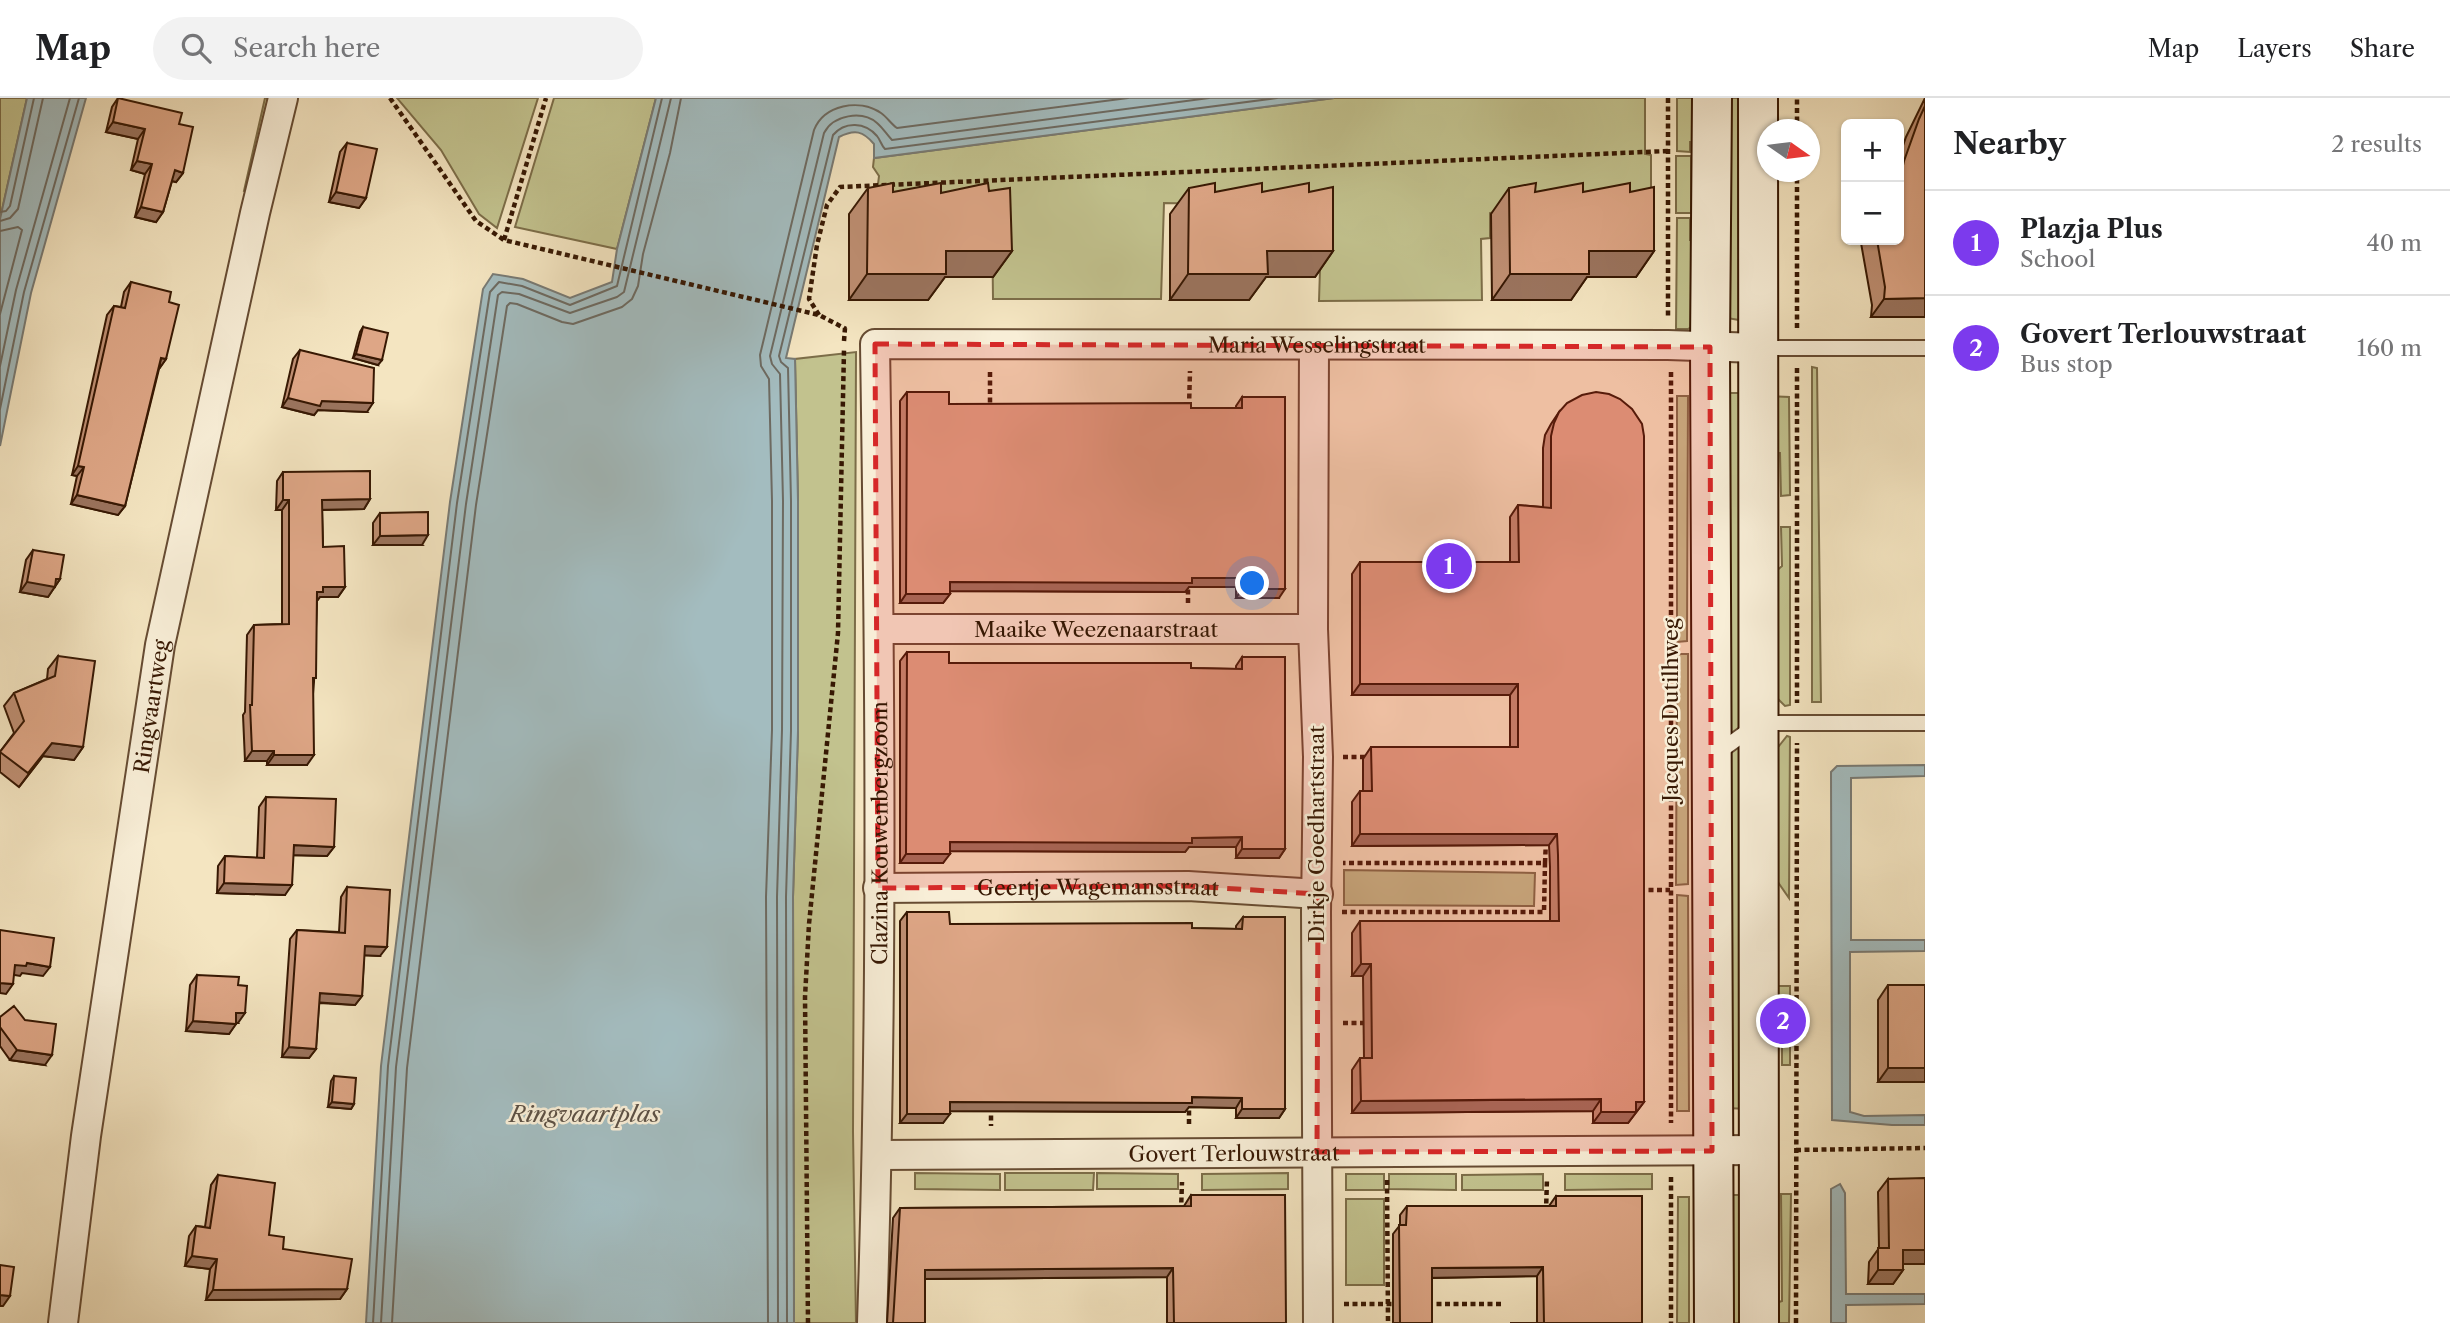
<!DOCTYPE html>
<meta charset="utf-8">
<style>
body{margin:0;font-family:"Libre Caslon Text",serif;background:#f2f2f2;color:#202124}
.controls{position:absolute;right:21px;top:21px;display:grid;overflow:hidden;border-radius:10px;box-shadow:0 2px 5px #0004}
.controls button{width:63px;height:63px;display:grid;place-items:center;padding:0;border:0;border-bottom:2px solid #e0e0e0;background:#fff;color:#202124;font:35px sans-serif}
.compass{position:absolute;left:1757px;top:21px;width:63px;height:63px;border-radius:50%;background:#fff;box-shadow:0 2px 5px #0004;rotate:104deg}
.you{position:absolute;left:1253px;top:486px;width:24px;height:24px;margin:-18px;border:5px solid #fff;border-radius:50%;background:#1a73e8;box-shadow:0 0 0 10px #1a73e833}
.badge{display:grid;place-items:center;width:46px;height:46px;border-radius:50%;background:#7c3aed;color:#fff;font-size:23px;font-weight:700}
.pin{position:absolute;translate:-50% -50%;border:4px solid #fff;box-shadow:0 2px 7px #0006}
.list{margin:0;padding:0;list-style:none}
h2{display:flex;justify-content:space-between;align-items:center;height:91px;margin:0;padding:0 28px;font-size:30px}
h2 small{font-size:23px;font-weight:400;color:#757577}
.list li{display:grid;grid-template-columns:46px 1fr auto;gap:21px;align-items:center;box-sizing:border-box;height:105px;padding:0 28px;border-top:2px solid #e0e0e0}
.list b{display:block;font-size:26px;white-space:nowrap}
.list p{margin:0;font-size:23px;white-space:nowrap;color:#757577}
.list em{font-size:23px;font-style:normal;color:#757577}
.icon{flex:none;width:38px;height:38px;fill:none;stroke:currentColor;stroke-width:2;stroke-linecap:round;stroke-linejoin:round}
.map{position:relative;flex:none;width:1925px;height:1225px;overflow:hidden}
header{display:flex;align-items:center;gap:42px;box-sizing:border-box;height:98px;padding:0 35px;background:#fff;border-bottom:2px solid #e0e0e0}
header strong{font-size:33px}
nav{display:flex;gap:38px;margin-inline-start:auto;font-size:24px}
.search{width:490px;height:63px;background:#f2f2f2;display:flex;align-items:center;gap:18px;box-sizing:border-box;padding:0 24px;border-radius:38px;color:#757577;font-size:26px}
main{display:flex}
aside{flex:1;background:#fff}
.map>svg:first-child{display:block}
.green{fill:#c2c28e;stroke:#7c6d48;stroke-width:2}
.water{fill:#a3bcbf;stroke:#787a74;stroke-width:2}
.lines{fill:none;stroke-linecap:round;stroke-linejoin:round}
.shore{stroke:#6d6a61;stroke-width:2}
.service-casing{stroke:#664b32;stroke-width:18}
.minor-casing{stroke:#664b32;stroke-width:32}
.secondary-casing{stroke:#371803;stroke-width:42}
.path{stroke:#371803;stroke-width:4.5;stroke-dasharray:5 3.5;stroke-linecap:butt}
.service{stroke:#f8eed7;stroke-width:14}
.minor{stroke:#f8eed7;stroke-width:28}
.secondary{stroke:#f8eed7;stroke-width:38}
.wall{fill:#bf8f73;stroke:#371803;stroke-width:2}
.shaded-wall{fill:#9b745e;stroke:#371803;stroke-width:2}
.building{fill:#dea686;stroke:#371803;stroke-width:2}
.marked{fill:#d62828;fill-opacity:0.2;stroke:#d62828;stroke-width:5;stroke-dasharray:14 9;stroke-linejoin:round}
.labels{text-anchor:middle;dominant-baseline:central;stroke-width:5;stroke-linejoin:round;paint-order:stroke}
.street-label{font-size:21px;fill:#371803;stroke:#f8eed7}
.water-label{font-size:23px;font-style:italic;fill:#5d5145;stroke:#f8eed7}
</style>
<header>
<strong>Map</strong>
<div class="search"><svg class="icon" aria-label="search" viewBox="0 0 24 24"><circle cx="10" cy="10" r="6"/><path d="M15 15l6 6"/></svg>Search here</div>
<nav><a>Map</a><a>Layers</a><a>Share</a></nav>
</header>
<main>
<div class="map">
<svg width="1925" height="1225" viewBox="0 0 1925 1225">
<rect width="100%" height="100%" fill="#f4e5c1"/>
<filter id="stains"><feTurbulence type="fractalNoise" baseFrequency=".00286" numOctaves="4"/><feColorMatrix values="0 0 0 0 .2 0 0 0 0 .09 0 0 0 0 .02 0 0 0 .5 -.17"/></filter>
<radialGradient id="worn" r=".72"><stop offset=".6" stop-color="#630" stop-opacity="0"/><stop offset="1" stop-color="#630" stop-opacity=".3"/></radialGradient>
<path class="green" d="M0,0H27L0,121Z
M265,0H273L251,94L244,93Z
M397,0H538L497,130L479,116L441,52Z
M554,0H656L617,151L515,129Z
M1334,0H1645V56L1651,57V102L1545,104L1490,115V140L1481,141L1482,202L1319,203L1322,108L1164,105L1161,201H993L992,117L875,110L879,78L873,69L874,60Z
M1677,0H1697V44H1690V54L1677,53Z
M1724,0H1749L1739,222L1727,220Z
M1676,58H1691V115H1676Z
M1677,120H1690V142H1702L1693,228L1688,231H1676Z
M856,254L853,1034L856,1225H794L793,799L798,633V403L795,261Z
M1812,269L1817,270L1821,604H1812Z
M1724,295H1748L1751,1011L1724,1010Z
M1677,298H1688L1687,543L1677,544Z
M1770,298L1789,299L1790,397L1781,398L1780,355H1771Z
M1781,429H1790V607L1785,608L1776,599L1774,475L1782,468Z
M1677,556H1688V786L1676,787Z
M1787,638L1790,639L1789,800L1775,780V653Z
M1344,772L1535,775L1534,808L1344,807Z
M1677,797L1688,798L1689,1013H1677Z
M1776,888H1790V967H1782V921L1776,919Z
M915,1075L1000,1076V1092L915,1091Z
M1005,1075H1094L1093,1092H1005Z
M1097,1075L1178,1076V1091H1097Z
M1288,1075V1091L1202,1092V1076Z
M1346,1076H1384V1092H1346Z
M1389,1076H1456V1092L1389,1091Z
M1543,1076V1092H1462V1077Z
M1565,1076H1652V1091L1565,1092Z
M1781,1096H1791L1789,1225H1776V1205L1782,1203Z
M1725,1097H1750V1225H1725Z
M1678,1099H1689V1225H1677Z
M1346,1101H1384V1187H1346Z"/>
<path class="water" d="M27,0H86L31,195L0,348V121Z
M656,0H1334L874,60V46C863,33 855,31 839,39L786,260L795,261L798,403V633L793,799L794,1225H366L381,968L450,404L483,191L493,176L523,181L570,200L612,184L617,151Z
M1925,667V678L1851,680V842H1925V853L1850,854V1014L1864,1018L1925,1017V1027H1892L1832,1022L1831,674L1837,668Z
M1840,1086L1845,1095L1846,1196H1925V1206L1846,1207V1225H1831V1091Z"/>
<g class="lines">
<path class="shore" d="M0,114L6,113L10,108L34,0
M0,123L10,120L18,111L43,0
M0,133L18,129L22,132L0,216
M0,268L16,192L70,0
M0,311L24,194L79,0
M373,1225L388,968L457,405L490,194L499,184L522,188L570,207L617,188L662,0
M381,1225L396,969L466,406L498,197L502,194L519,196L570,215L617,199L624,194L671,0
M392,1225L407,970L476,407L507,208L510,205L517,206L562,224L573,226L622,209L632,201L638,188L643,156L670,55L681,0
M768,1225L766,799L772,632V403L769,281L761,268L760,257L814,32C824,7 859,0 881,15C887,19 891,26 897,30L1128,0
M778,1225L777,799L782,632L783,403L780,276L772,266L770,258L824,35C833,17 862,12 877,25C883,30 887,37 892,42L1209,0
M787,1225L786,799L791,633V403L788,270L781,264L779,258L833,37C845,23 865,24 877,38C881,43 881,47 885,51L1277,0"/>
<defs>
<path id="service" d="M1758,250H1925
M1716,656L1759,625H1925"/>
<g id="minor">
<path d="M1314,248L1313,531L1318,659L1316,814L1318,1225"/>
<path id="s1" d="M879,531H1313"/>
<path id="s2" d="M878,790L1188,788L1318,796"/>
<path id="s3" d="M877,1057L1760,1052"/>
<path id="s4" d="M63,1225L86,1038L160,547L255,115L283,0"/>
<path id="s5" d="M872,1225C883,899 880,572 875,246L1668,247L1758,250"/>
</g>
<path id="secondary" d="M1712,0L1710,249L1714,1225
M1758,0L1759,1225"/>
</defs>
<use href="#service" class="service-casing"/>
<use href="#minor" class="minor-casing"/>
<use href="#secondary" class="secondary-casing"/>
<path class="path" d="M390,0L476,123L504,142L819,217L846,231
M1668,0V220
M1797,32V0
M504,142L546,0
M819,217L809,201L817,147L827,107L840,89L1668,53
M1797,230V74
M844,243L845,230
M1797,270V605
M990,274V310
M1671,274V1025
M1189,309L1190,273
M1188,505V486
M1343,659H1370
M1545,765L1546,742
M1640,792H1670
M1342,814H1544L1545,765H1343
M1343,925H1369
M1189,1004V1027
M991,1009V1028
M1796,1052L1925,1050
M1671,1079V1225
M1387,1082L1388,1225
M1181,1113L1182,1084
M1546,1114L1547,1080
M1344,1206H1398
M1428,1206H1504
M808,1225L805,899L809,826L838,535L844,252
M1796,1225L1797,645"/>
<use href="#service" class="service"/>
<use href="#minor" class="minor"/>
<use href="#secondary" class="secondary"/>
</g>
<path class="wall" d="M118,0L179,26L183,75L176,84L172,83L163,114L156,124L135,119L145,76L131,72L138,41L106,34L112,9Z
M1925,0V219H1871L1872,207L1861,145L1863,142H1899V59L1906,39Z
M347,45L366,100L359,110L329,104L340,54Z
M868,90L893,94L941,95L989,93L1012,153L993,179H945L928,202H849V116Z
M1189,90L1215,94H1309L1333,153L1315,179H1266L1249,202H1170V116Z
M1509,90L1535,94H1630L1654,153L1636,179H1587L1571,202H1492L1491,116Z
M131,184L169,204L166,261L159,271L125,408L118,417L71,406L77,378L72,377L107,217L114,208L121,209L124,194Z
M363,229L378,267L353,260L360,234Z
M300,252L367,314L318,312L314,317L282,309L293,261Z
M907,294L949,306L1191,310H1236V308L1242,299L1279,500H1236V489H1189L1185,494L950,493V496L943,505H900V303Z
M1559,314L1644,1004L1628,1025H1593V1013L1352,1015V972L1360,960H1364L1363,878H1352V835L1360,823H1550V769L1549,747L1352,748V704L1360,693H1363V661L1371,649H1510V597H1352V476L1360,464H1510V419L1518,407L1543,409V350L1545,337L1551,326Z
M283,374L370,401L364,411L322,412L323,449L345,489L338,499H320L317,503L314,584L307,667H267V663H245L243,617L245,614L247,537L254,527L282,526V412H276L277,383Z
M380,415L422,447H373V425Z
M33,452L60,481L48,499L20,494L26,462Z
M907,554L949,565L1236,571V568L1242,559L1285,751L1279,760H1236V749H1189L1185,754L950,753L943,765H900V563Z
M58,558L83,649L74,662L43,658L19,689L0,674V654L14,635L4,608L14,595L47,581L48,571Z
M266,699L334,749L327,758L293,757L285,797L217,795L218,768L225,758L257,760L259,709Z
M347,789L380,858L364,857L362,898L355,907L319,905L316,951L309,960L282,959L290,841L297,832L339,834L341,799Z
M907,814L950,826L1236,831V828L1243,819L1285,1011L1279,1020H1236V1010L1189,1009L1185,1014L950,1013L943,1025H900V823Z
M197,877L238,925H236L229,936L186,933L190,887Z
M1888,887H1925V984H1878V902Z
M0,919L45,967L10,962L0,948Z
M334,978L354,1006L351,1011L328,1009L331,983Z
M218,1077L269,1137L283,1151L347,1191L340,1201L206,1202L210,1171L185,1168L189,1138L196,1128L205,1129L211,1087Z
M1888,1081L1903,1166V1172L1893,1186H1868L1869,1164L1879,1150L1878,1094Z
M1191,1097L1286,1225H1167V1179L925,1181V1225H887L893,1120L900,1110L1184,1108Z
M1556,1098L1642,1225H1537V1178L1432,1180V1225H1393V1136L1400,1127V1117L1407,1108H1549Z"/>
<path class="shaded-wall" d="M113,24L145,31L138,41L106,34Z
M137,63L152,66L145,76L131,72Z
M175,72L183,75L176,84L168,82Z
M336,94L366,100L359,110L329,104Z
M141,109L163,114L156,124L135,119Z
M946,153H1012L993,179H945L928,202H849L867,176Z
M1267,153H1333L1315,179H1266L1249,202H1170L1188,176Z
M1589,153H1654L1636,179H1587L1571,202H1492L1510,176Z
M1925,200V219H1871L1884,201Z
M356,256L382,262L378,267L353,260Z
M161,260L166,261L159,271Z
M288,300L322,303L373,305L367,314L318,312L314,317L282,309Z
M78,368L84,369L77,378L72,377Z
M77,397L125,408L118,417L71,406Z
M370,401L364,411L315,412L322,402Z
M283,402H289L282,412H276Z
M428,437L422,447H373L380,438Z
M1192,480H1242L1236,489H1189L1185,494L943,493L950,484Z
M56,481H60L48,499L20,494L27,484Z
M323,489H345L338,499H320L316,504L317,494Z
M1242,491H1285L1279,500H1236Z
M906,496H950L943,505H900Z
M1360,586H1518L1510,597H1352Z
M52,645L83,649L74,662L43,658L19,689Z
M252,653H274L267,663H245Z
M274,657H314L307,667H267Z
M1360,736H1557L1549,747L1352,748Z
M1242,739L1236,749H1189L1185,754L943,753L950,744Z
M294,747L334,749L327,758L287,757Z
M1242,751H1285L1279,760H1236Z
M906,756H950L943,765H900Z
M224,785L292,787L285,797L217,795Z
M365,848L387,849L380,858L358,857Z
M27,865L50,869L43,878L22,875L20,878L9,876L15,867Z
M1361,866H1371L1363,878H1352Z
M0,885L13,886L6,896L0,895Z
M320,895L362,898L355,907L313,904Z
M236,915H245L238,925L230,924Z
M193,923L236,926L229,936L186,933Z
M289,949L316,951L309,960L282,959Z
M17,952L52,957L45,967L10,962Z
M1888,970H1925V984H1878Z
M1192,999L1242,1000L1236,1010L1189,1009L1185,1014L943,1013L950,1004Z
M1601,1001L1593,1013L1352,1015L1361,1003Z
M332,1004L354,1006L351,1011L328,1009Z
M1636,1004H1644L1628,1025H1593L1601,1014Z
M1242,1011H1285L1279,1020H1236Z
M907,1016H950L943,1025H900Z
M1903,1152H1925V1166H1893Z
M192,1158L217,1161L210,1171L185,1168Z
M1543,1169L1537,1178L1425,1180L1432,1170Z
M1173,1170L1167,1179L919,1181L925,1172Z
M1878,1172H1903L1893,1186H1868Z
M347,1191L340,1201L206,1202L213,1192Z
M0,1197L10,1198L3,1208H0Z"/>
<path class="building" d="M118,0L182,15L179,26L193,29L183,75L175,72L163,114L141,109L152,66L137,63L145,31L113,24Z
M1925,8V200L1884,201L1885,189L1877,142H1899V85L1904,63L1919,21Z
M347,45L377,51L366,100L336,94Z
M893,85V94L941,85V95L988,85L989,93L1010,90L1012,153H946V176H867L868,90Z
M1215,85V94L1262,85V94L1309,85V94L1333,89V153H1267L1268,176H1188L1189,90Z
M1536,85L1535,94L1583,85V94L1630,85V94L1654,89V153H1589V176H1510L1509,90Z
M131,184L171,194L169,204L179,207L166,261L161,260L125,408L77,397L84,369L78,368L114,208L125,210Z
M363,229L388,235L382,262L356,256Z
M300,252L374,270L373,305L322,303L320,308L288,300Z
M907,294H949V306L1191,305V310H1242V299H1285V491H1242V480H1192V485L950,484V496H906Z
M1596,294L1609,296L1620,301L1632,311L1642,326L1644,338V1004H1636V1014H1601V1001L1361,1003L1360,960H1372L1371,866H1361L1360,823H1559L1558,757L1557,736H1360V693H1372L1371,649H1518V586H1360V464H1519L1518,407L1551,410V338L1554,325L1559,314L1567,305L1582,297Z
M370,373V401L322,402L323,449L344,448L345,489H323V494H317L316,580H313L314,657H274V653H252L250,607H252L254,527L289,526V402H283V374Z
M428,414V437L380,438V415Z
M33,452L64,457L60,481H56L55,489L27,484Z
M907,554H949V565H1191V570L1242,571V559H1285V751H1242V739L1192,740V745L950,744V756H906Z
M58,558L95,563L83,649L52,645L28,675L0,654L24,623L14,595L55,578Z
M266,699L336,701L334,749L294,747L292,787L224,785L225,758L264,760Z
M347,789L390,792L387,849L365,848L362,898L320,895L316,951L289,949L297,832L345,835Z
M907,814H949L950,826L1192,825V830L1242,831L1243,819H1285V1011H1242V1000L1192,999V1005L950,1004V1016H907Z
M0,832L54,840L50,869L27,865L26,868L15,867L13,886L0,885Z
M197,877L239,879L238,887L247,888L245,915H236V926L193,923Z
M1888,887H1925V970H1888Z
M14,908L25,922L56,926L52,957L17,952L0,929V919Z
M334,978L356,980L354,1006L332,1004Z
M218,1077L275,1085L269,1137L284,1139L283,1151L352,1161L347,1191L213,1192L217,1161L192,1158L196,1128L210,1130Z
M1925,1080V1152H1903V1172H1878V1150H1889L1888,1081Z
M1191,1097H1285L1286,1225H1174L1173,1170L925,1172V1225H893L900,1110L1191,1108Z
M1556,1098H1642V1225H1510H1544L1543,1169L1432,1170V1225H1400L1399,1127H1406L1407,1108H1556Z
M0,1167L14,1169L10,1198L0,1197Z"/>
<path class="marked" d="M875,246L1710,249L1712,1053L1317,1054L1318,796L1188,788L878,790Z"/>
<g class="labels">
<g class="street-label">
<text stroke="none"><textPath href="#s5" startOffset="1421">Maria Wesselingstraat</textPath></text>
<text stroke="none"><textPath href="#s1" startOffset="217">Maaike Weezenaarstraat</textPath></text>
<text stroke="none"><textPath href="#s4" startOffset="623">Ringvaartweg</textPath></text>
<text transform="translate(1670 612) rotate(-90)">Jacques Dutilhweg</text>
<text stroke="none"><textPath href="#s5" startOffset="490">Clazina Kouwenbergzoom</textPath></text>
<text transform="translate(1316 736) rotate(-90)">Dirkje Goedhartstraat</text>
<text stroke="none"><textPath href="#s2" startOffset="220">Geertje Wagemansstraat</textPath></text>
<text stroke="none"><textPath href="#s3" startOffset="357">Govert Terlouwstraat</textPath></text>
</g>
<g class="water-label">
<text x="585" y="1016">Ringvaartplas</text>
</g>
</g>
<rect width="100%" height="100%" filter="url(#stains)"/>
<rect width="100%" height="100%" fill="url(#worn)"/>
</svg>
<div class="controls">
<button>+</button>
<button>−</button>
</div>
<svg class="compass" viewBox="-18 -18 36 36"><path d="M0-13l5 13h-10z" fill="#e53935"/><path d="M0 13l5-13h-10z" fill="#757577"/></svg>
<div class="you"></div>
<div class="pin badge" style="left:1449px;top:468px">1</div>
<div class="pin badge" style="left:1783px;top:923px">2</div>
</div>
<aside>
<h2>Nearby<small>2 results</small></h2>
<ul class="list">
<li><span class="badge">1</span><div><b>Plazja Plus</b><p>School</p></div><em>40 m</em></li>
<li><span class="badge">2</span><div><b>Govert Terlouwstraat</b><p>Bus stop</p></div><em>160 m</em></li>
</ul>
</aside>
</main>
